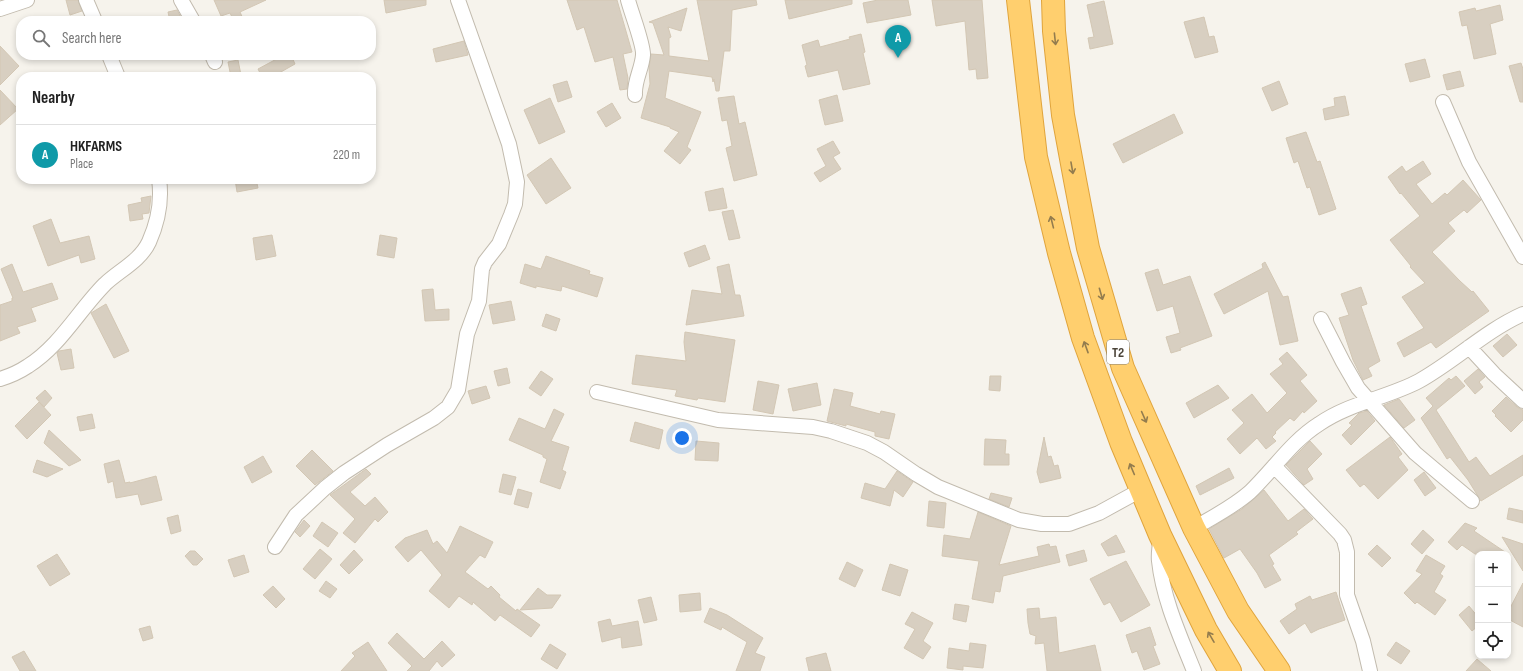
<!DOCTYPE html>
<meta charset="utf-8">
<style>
body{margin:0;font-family:"Sofia Sans Condensed",sans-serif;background:#f2f2f2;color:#222}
.controls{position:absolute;right:12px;bottom:12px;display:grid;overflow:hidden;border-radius:8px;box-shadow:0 2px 6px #0003}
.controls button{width:36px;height:36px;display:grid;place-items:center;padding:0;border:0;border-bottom:1px solid #e0e0e0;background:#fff;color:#222;font:20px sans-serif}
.you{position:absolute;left:682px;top:438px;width:14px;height:14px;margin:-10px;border:3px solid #fff;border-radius:50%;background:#1a73e8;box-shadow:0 0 0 6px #1a73e833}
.badge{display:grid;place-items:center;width:26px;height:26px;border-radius:50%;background:#1a73e8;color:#fff;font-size:13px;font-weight:700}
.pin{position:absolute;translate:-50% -33px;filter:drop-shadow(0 1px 2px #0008)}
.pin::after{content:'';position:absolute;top:21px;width:14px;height:12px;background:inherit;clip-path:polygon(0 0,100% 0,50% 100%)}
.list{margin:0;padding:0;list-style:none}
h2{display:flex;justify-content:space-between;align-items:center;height:52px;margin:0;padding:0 16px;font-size:17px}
h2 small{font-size:13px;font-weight:400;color:#767676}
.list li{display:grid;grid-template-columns:26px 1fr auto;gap:12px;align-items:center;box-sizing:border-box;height:60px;padding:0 16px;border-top:1px solid #e0e0e0}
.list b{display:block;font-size:15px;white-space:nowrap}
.list p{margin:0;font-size:13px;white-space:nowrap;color:#767676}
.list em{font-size:13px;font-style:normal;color:#767676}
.icon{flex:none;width:22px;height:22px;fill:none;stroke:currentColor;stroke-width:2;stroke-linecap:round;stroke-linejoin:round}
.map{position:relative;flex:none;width:1523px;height:671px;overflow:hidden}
.search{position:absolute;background:#fff;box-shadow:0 2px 6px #0003;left:16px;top:16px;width:360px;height:44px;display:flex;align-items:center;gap:10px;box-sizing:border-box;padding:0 14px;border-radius:16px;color:#767676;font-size:15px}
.panel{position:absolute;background:#fff;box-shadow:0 2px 6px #0003;left:16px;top:72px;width:360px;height:112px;border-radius:16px}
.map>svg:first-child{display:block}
.building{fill:#d8cfc1;stroke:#d3c7b4}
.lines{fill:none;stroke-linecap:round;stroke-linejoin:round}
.street-casing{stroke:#c2bbae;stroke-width:16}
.highway-casing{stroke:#e0a43c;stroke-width:24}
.street{stroke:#fff;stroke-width:14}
.highway{stroke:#ffcf6e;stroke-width:22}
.oneway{stroke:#937c4e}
.labels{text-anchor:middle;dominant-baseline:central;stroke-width:4;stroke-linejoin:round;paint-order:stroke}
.shield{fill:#fff;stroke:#817c74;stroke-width:1}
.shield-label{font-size:14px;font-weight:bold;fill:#4b4439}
</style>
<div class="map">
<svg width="1523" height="671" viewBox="0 0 1523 671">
<rect width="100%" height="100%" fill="#f6f3ec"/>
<path class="building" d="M66,0H78L82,11L70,15Z
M214,0H266L240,12L244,21H234L230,13L221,16Z
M384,0H426V5L386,13Z
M567,0H617L632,52L623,54L628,78L627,89L620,90L613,57L595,62L584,27L577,30Z
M697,0H756L757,5L732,10L730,51H724L719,91H716L714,79L713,82L712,77L669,71L665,98L701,112L687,147L691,150L680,164L664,151L679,132L670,128V127L641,118L650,84L649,68L651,54L664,55L653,23L649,22L687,8L681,31L668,27L671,37L669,38V56L709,61Z
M785,0H852V4L789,19Z
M878,0H908L911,15L867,23L863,3Z
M932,0H982L988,78L977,79L976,69L969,70L965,21L936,26Z
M1104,1L1113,44L1090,49L1088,38L1094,37L1087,5Z
M1500,5L1503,20L1490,24L1496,54L1474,59L1467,25L1462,26L1459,12L1475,8L1476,11Z
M177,10L183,21H170L168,12Z
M1204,17L1209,37L1214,36L1218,52L1195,58L1184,22Z
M861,34L865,52L863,53L870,84L843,90L838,70L808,77L805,66L807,65L802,45L818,40L820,47L850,39L849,37Z
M464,41L468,55L436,62L433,49Z
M0,46L19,66L0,85Z
M284,55H291L295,64L272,77H262L258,69Z
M1425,59L1430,77L1410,82L1405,64Z
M238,60L241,75L231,77L228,62Z
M1521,63L1523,69V102H1520L1509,66Z
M1460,71L1464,86L1447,90L1443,75Z
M567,81L572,97L558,102L553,85Z
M1279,81L1288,104L1272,111L1262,88Z
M0,90L18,109L0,125Z
M837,95L843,121L825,125L819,100Z
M734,96L739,124L745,122L757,175L734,181L726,148L732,146L727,120L722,121L718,98Z
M1345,96L1349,115L1325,120L1323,109L1335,106L1334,98Z
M550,98L565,132L539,144L524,110Z
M612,103L621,118L606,127L597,112Z
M1174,114L1183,133L1123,163L1113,144Z
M1306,132L1317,162L1320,161L1336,209L1319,215L1310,187L1307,188L1298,161L1294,163L1286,138Z
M833,141L840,153L833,157L841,169L820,182L814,173L826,166L817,149Z
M551,158L571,188L546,204L527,175Z
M1423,161L1431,174L1416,184L1432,204L1445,193L1447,195L1463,180L1481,200L1467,213L1464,210L1448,223L1455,231L1432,252L1460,281L1472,292L1473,291L1489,311L1436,348L1431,342L1404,357L1397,343L1424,328L1402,297L1425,283L1410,267L1411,266L1390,240L1420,216L1401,193L1400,194L1388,177L1402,166L1406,172Z
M235,179H256L258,188L237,192Z
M723,188L727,208L709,211L705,192Z
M151,196L149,213L142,214L143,219L130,221L128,205L142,202L141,198Z
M733,210L740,238L729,240L722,212Z
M51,219L60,243L89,236L95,259L81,263L79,255L48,266L33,226Z
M272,235L276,256L256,260L253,238Z
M380,235L397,238L394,258L377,255Z
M705,245L710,259L689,267L684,253Z
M546,256L590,271L589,274L603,278L597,297L562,286L561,291L536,286V288L520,283L525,264L541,269Z
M1265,262L1283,297L1288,296L1298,341L1280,345L1268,291L1224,314L1214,294L1263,268L1262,264Z
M12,264L23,292L52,283L58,299L31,308L36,321L17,327L20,333L0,341V305L12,301V298H13L1,269Z
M729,264L735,295H740L744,316L686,325L692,290L722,294L717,267Z
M1158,269L1163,285L1190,276L1212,336L1180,348L1181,350L1171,353L1166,337L1180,333L1173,306L1157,311L1145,273Z
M1361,287L1367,304L1361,306L1380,361L1368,368L1372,376L1363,380L1353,360L1339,318L1349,315L1341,294Z
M433,289L435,310L449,309V320L425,321L422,290Z
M511,301L515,320L493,324L489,305Z
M106,304L129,351L114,358L91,313Z
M546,314L560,319L556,331L542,326Z
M685,332L735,340L725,402L698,398L697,400L675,396L677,390L632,384L636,355L686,361L684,342Z
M1507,334L1517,345L1503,357L1493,346Z
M71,349L74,368L61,370L57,353L59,351Z
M1287,352L1307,375L1300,381L1317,401L1304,413L1303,411L1294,421L1290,418L1275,432L1276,433L1272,437L1276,441L1266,449L1257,438L1240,454L1227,439L1244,423L1232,410L1252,394L1267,413L1287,393L1270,374L1283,364L1279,359Z
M507,368L510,383L498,386L494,371Z
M1478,369L1485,377L1479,382L1483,387L1475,394L1464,381Z
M541,371L553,379L541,396L529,388Z
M990,376H1001L1000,391L989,390Z
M1456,376L1465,386L1436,410L1469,462L1476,457L1490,476L1523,455V475L1481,501L1468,480L1450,457L1447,459L1421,418L1433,406L1426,398L1449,378L1451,380Z
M758,381L779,385L773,414L753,410Z
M817,383L821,405L793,411L788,389Z
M1218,385L1229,398L1194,418L1186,403Z
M486,386L490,398L472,404L468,391Z
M834,389L853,393L850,406L880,414L881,411L895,414L889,439L875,436V432L846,424V426L827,421Z
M45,390L52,398L44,407L36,398Z
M1506,397L1517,407L1523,410V420L1511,432L1495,416L1496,415L1492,411Z
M1399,399L1415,420L1404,428L1384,405Z
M39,402L51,415L27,439L15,426Z
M554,409L564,414L551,441L569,447L562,470L566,472L560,489L540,482L547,459L543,457V455L509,440L519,418L545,429Z
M1367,411L1375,421L1351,445L1342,435L1352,425L1349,423L1359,413Z
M92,414L95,428L80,431L77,417Z
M635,422L663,430L659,449L630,441Z
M49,430L81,460L69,466L44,443Z
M1044,437L1048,457L1051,456L1054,466L1058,465L1061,478L1040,483L1037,472Z
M1390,437L1402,454L1398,457L1408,470L1378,499L1364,484L1360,487L1346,470Z
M985,439L1006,440L1005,454H1009V465H984Z
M696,441L719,443L718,461L695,460Z
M1310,441L1322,454L1307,469L1313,479L1304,485L1286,465Z
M312,450L333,471L315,485L296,466Z
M263,456L272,472L252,483L244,467Z
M37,460L63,469L47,477L33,472Z
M119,460L125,483L130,482V483L156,476L162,500L141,505L138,494L116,498L113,481L108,483L104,464Z
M1229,468L1234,478L1200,495L1196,486Z
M366,469L371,474L350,492L365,506L375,497L388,512L378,522L375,519L355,543L343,533L355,519L330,495Z
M897,471L913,482L903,497L894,490L890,506L861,498L865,483L885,489Z
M1424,472L1436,488L1425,496L1414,480Z
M503,474L516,477L511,495L499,492Z
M518,489L532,493L528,508L514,504Z
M1264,490L1288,521L1304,509L1313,519L1296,532L1298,534L1269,555L1274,564L1272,565L1281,580L1265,588L1257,573L1240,549L1224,558L1209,529L1242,509Z
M991,493L1012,498L1009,507L989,499Z
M929,501L946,503L944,528L927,526Z
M1509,508L1523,511V523L1507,519Z
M978,512L1011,526L999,565L1039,556L1037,547L1049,544L1050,547L1056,546L1060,562L1003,576L1000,592L995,591L993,603L972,599L979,561L942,556L944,535L970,539Z
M178,515L181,531L171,534L167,518Z
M304,520L310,526L300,537L295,532Z
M322,522L338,533L328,547L313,536Z
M1465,523L1477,528L1474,531L1508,554H1475L1462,545L1457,550L1448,542Z
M460,526L493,542L485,558L480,555L465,572L488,589L491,586L500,595L499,597L516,611L517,609L540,625L531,637L500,615L495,621L473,602L472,605L459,596L449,608L429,591L442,575L421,550L408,562L395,547L405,538L427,530L433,544L437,541L447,553Z
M1423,530L1434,540L1422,554L1411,544Z
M1116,535L1125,552L1108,556L1101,544Z
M1502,537L1523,544V571Z
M1377,545L1391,558L1382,567L1368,554Z
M320,549L332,559L315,579L303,569Z
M354,550L363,560L349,574L340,565Z
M1084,550L1087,561L1069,566L1066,555Z
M190,551H195L203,559L197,565H193L185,556Z
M57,554L70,574L50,586L37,566Z
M244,555L249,572L234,577L228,560Z
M1426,555L1445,566L1440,574L1443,576L1434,592L1446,600L1435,615L1417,602L1415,604L1404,593L1422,574L1416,571Z
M1126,561L1150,605L1121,622L1110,602L1104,605L1090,579Z
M847,562L863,570L855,587L839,579Z
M890,564L908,570L900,596L882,590Z
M326,581L337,589L330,598L319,591Z
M1523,583V627L1508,619V612Z
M273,586L285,599L276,608L263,595Z
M538,588L547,595H561L552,608L520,610Z
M1336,592L1345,620L1319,629L1311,633L1305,623L1289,634L1280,621L1297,609L1295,604L1310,596L1312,600Z
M700,593L701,610L680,612L679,595Z
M651,597L657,620L644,623L638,600Z
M955,604L969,606L966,622L953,619Z
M1469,606L1478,617V626L1472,631L1459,615Z
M710,608L727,615L763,638L755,653L765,657L760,671H736L747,642L722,627L721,630L704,622Z
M1039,608L1040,619L1056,617L1059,653L1095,645L1101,671H1047L1044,643L1035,644L1036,636L1030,634L1028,623L1027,609Z
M912,612L933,623L923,641L931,647L923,659L904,648L915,629L905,624Z
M610,619L612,626L638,621L642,645L622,648L621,637L602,642L598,622Z
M150,626L153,638L143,641L139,629Z
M1150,627L1156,645L1153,646L1160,664L1144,670L1137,651L1132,653L1126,635Z
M397,633L424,659L442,641L455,655L442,667L437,661L429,671H407L412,666L388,643Z
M368,642L387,671H341L355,656L352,653Z
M1396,642L1410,651L1401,664L1387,655Z
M970,643L986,645L983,668L963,666V670L947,668L949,648L969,651Z
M550,644L566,654L557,669L541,659Z
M24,651L36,671H20L12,657Z
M826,653L831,671H809L806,658Z
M1477,659L1491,671H1466Z"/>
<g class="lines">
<defs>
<path id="street" d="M86,0L95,21
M181,0L193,21
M628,0C631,12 644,45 643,55C642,69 634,81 635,95
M0,9L27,0
M109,55L118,77
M212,55L215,62
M1443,102L1469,162L1523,257
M1321,319L1343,362L1358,388L1415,453L1472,501
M1469,347L1494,374L1523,401
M0,379C10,376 19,372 28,366C60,346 79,310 105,284C120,270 140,261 149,242C158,222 162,200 159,179
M597,392L718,420L813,427L831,431L867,443L884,452L916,474L938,487L1019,520L1042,524H1069L1099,513L1141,490
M1274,466L1340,534L1344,540L1347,552V595L1363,641L1370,671
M1194,528C1213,517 1233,507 1250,492C1273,470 1292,441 1319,424C1349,403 1387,398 1419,381C1455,361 1485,331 1523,314
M1160,539C1160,546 1158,554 1159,561C1163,599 1180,636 1194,671
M275,547L296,515L325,488L344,473L387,445L434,418L448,407L458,390L467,334L479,301L482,269L485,262L499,244L511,215L515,204L517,182L509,144L458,0"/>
<path id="highway" d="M1018,0L1036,157L1059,253L1083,338L1121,442L1160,535L1206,630L1230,671
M1053,0L1054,31L1063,115L1075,180L1088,248L1123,368L1194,528L1238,611L1279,671"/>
</defs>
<use href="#street" class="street-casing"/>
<use href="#highway" class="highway-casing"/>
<use href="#street" class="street"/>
<use href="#highway" class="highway"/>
</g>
<defs><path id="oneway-shaft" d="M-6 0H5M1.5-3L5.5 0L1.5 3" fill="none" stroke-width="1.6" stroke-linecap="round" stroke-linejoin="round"/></defs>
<g class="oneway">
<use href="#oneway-shaft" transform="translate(1055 39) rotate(84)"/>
<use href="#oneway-shaft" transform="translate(1072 168) rotate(80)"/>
<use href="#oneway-shaft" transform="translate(1052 222) rotate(-104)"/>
<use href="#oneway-shaft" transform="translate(1101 294) rotate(74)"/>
<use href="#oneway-shaft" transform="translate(1086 347) rotate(-110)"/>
<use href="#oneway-shaft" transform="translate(1144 417) rotate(66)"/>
<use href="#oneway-shaft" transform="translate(1132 469) rotate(-113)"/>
<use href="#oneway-shaft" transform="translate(1211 637) rotate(-120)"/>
</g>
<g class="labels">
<rect class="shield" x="1107" y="340" width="22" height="24" rx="3"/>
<g class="shield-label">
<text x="1118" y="352">T2</text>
</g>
</g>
</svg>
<div class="controls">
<button>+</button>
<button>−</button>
<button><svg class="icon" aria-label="locate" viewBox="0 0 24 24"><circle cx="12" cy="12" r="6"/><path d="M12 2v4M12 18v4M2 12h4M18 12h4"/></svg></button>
</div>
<div class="you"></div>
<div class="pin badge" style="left:898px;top:58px;background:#0f9aa8">A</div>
<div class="search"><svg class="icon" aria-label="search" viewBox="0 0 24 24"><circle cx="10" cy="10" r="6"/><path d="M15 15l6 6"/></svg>Search here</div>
<section class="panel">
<h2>Nearby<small></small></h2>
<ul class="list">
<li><span class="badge" style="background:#0f9aa8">A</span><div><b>HKFARMS</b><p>Place</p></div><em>220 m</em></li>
</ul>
</section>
</div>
